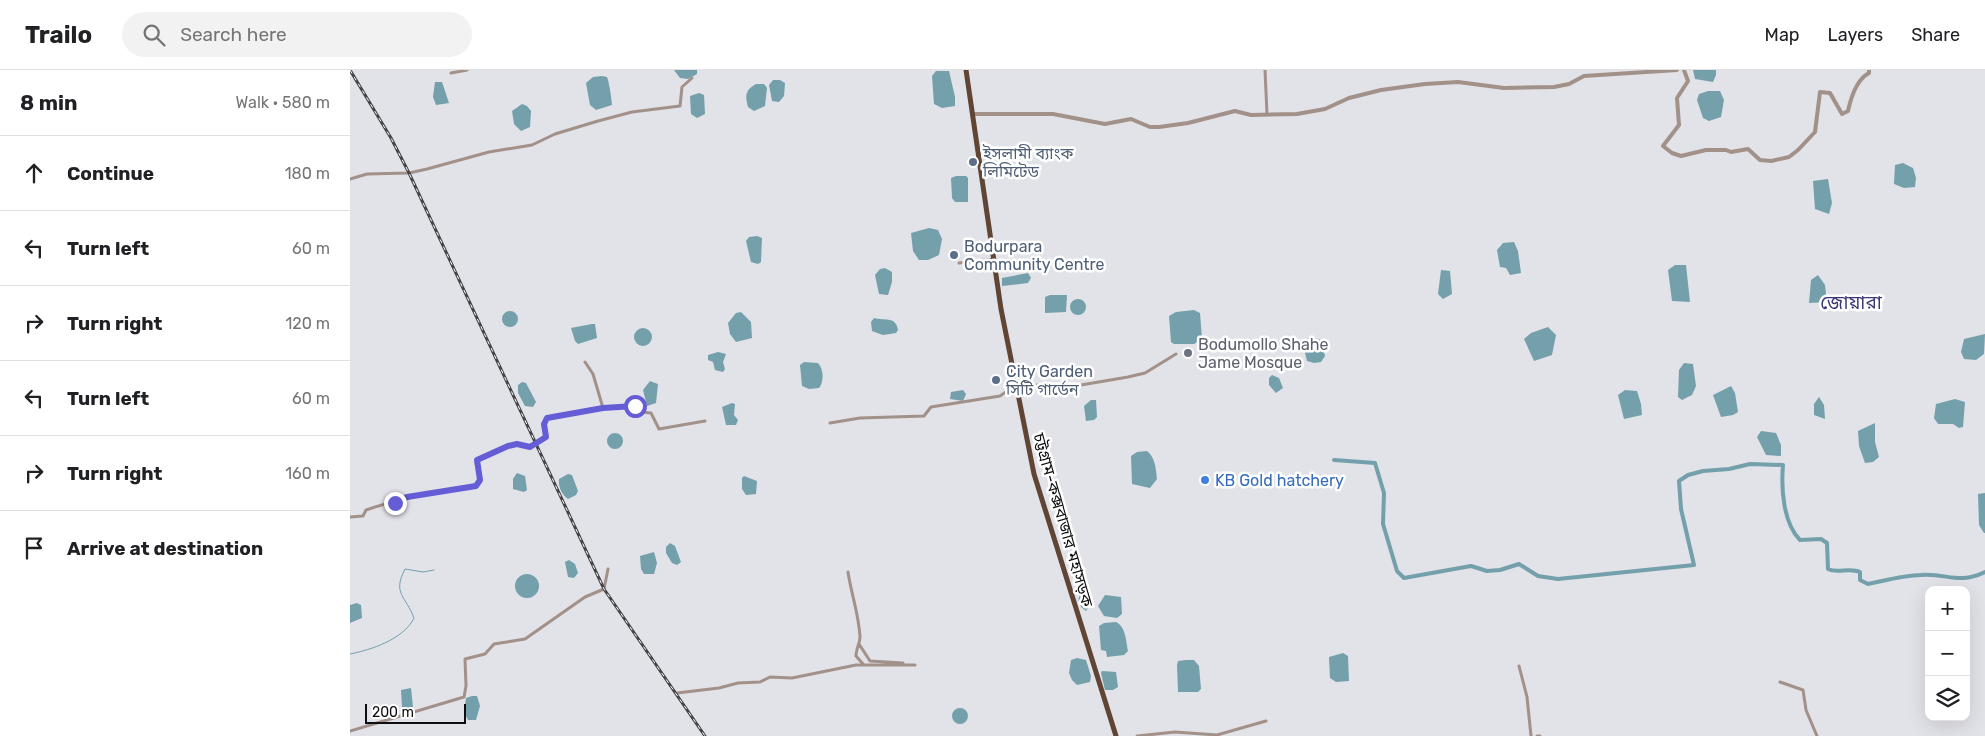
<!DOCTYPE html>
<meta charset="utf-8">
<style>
body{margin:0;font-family:Rubik,"Noto Sans Bengali",sans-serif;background:#f2f2f2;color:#202124}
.controls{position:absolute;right:15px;bottom:15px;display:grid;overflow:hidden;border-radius:10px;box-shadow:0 5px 20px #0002}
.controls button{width:45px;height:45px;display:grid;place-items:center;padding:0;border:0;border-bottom:1px solid #e0e0e0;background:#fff;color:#202124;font:25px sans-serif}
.scale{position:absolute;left:15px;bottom:12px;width:101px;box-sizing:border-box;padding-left:5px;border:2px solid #0e0e10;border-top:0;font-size:14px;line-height:18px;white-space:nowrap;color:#0e0e10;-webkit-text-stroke:4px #fff;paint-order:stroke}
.stop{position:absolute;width:15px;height:15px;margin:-11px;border:4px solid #655dd6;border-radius:50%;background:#fff}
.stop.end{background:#655dd6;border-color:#fff;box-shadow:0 1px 5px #0008}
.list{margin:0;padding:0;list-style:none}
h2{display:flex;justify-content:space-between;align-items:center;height:65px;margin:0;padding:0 20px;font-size:21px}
h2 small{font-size:16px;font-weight:400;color:#757577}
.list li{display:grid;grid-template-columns:32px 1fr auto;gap:15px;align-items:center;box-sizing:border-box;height:75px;padding:0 20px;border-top:1px solid #e0e0e0}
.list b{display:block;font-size:19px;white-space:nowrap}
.list em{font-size:16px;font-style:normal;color:#757577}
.icon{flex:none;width:28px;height:28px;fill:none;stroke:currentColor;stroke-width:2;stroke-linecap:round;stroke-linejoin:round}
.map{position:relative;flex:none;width:1635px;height:666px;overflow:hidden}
header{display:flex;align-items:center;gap:30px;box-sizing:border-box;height:70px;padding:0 25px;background:#fff;border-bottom:1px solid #e0e0e0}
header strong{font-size:24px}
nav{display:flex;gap:28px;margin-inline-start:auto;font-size:18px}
.search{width:350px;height:45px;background:#f2f2f2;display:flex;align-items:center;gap:12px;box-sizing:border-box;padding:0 18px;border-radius:28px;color:#757577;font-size:19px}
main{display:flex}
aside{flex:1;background:#fff}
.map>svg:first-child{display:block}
.water{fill:#73a0ab}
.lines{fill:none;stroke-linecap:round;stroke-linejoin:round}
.stream{stroke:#73a0ab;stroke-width:1}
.canal{stroke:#73a0ab;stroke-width:4}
.minor{stroke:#a29189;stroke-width:3}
.tertiary{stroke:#a29189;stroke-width:4}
.trunk{stroke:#604434;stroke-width:5}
.rail-casing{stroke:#434347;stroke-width:3}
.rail{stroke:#fff;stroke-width:1;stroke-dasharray:4;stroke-linecap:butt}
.route{stroke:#655dd6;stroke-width:6}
.service-dot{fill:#5c6f8a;stroke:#fff;stroke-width:2}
.worship-dot{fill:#6b7280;stroke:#fff;stroke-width:2}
.shop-dot{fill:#3f7fe0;stroke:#fff;stroke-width:2}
.labels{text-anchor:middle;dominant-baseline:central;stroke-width:5;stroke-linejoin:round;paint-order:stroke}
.service-label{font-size:16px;fill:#4e5e75;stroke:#fff;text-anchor:start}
.worship-label{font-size:16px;fill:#5b616d;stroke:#fff;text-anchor:start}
.shop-label{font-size:16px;fill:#366cbe;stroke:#fff;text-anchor:start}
.street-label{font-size:16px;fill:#0e0e10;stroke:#fff}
.quarter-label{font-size:19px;fill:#393773;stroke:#fff}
</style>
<header>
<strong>Trailo</strong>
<div class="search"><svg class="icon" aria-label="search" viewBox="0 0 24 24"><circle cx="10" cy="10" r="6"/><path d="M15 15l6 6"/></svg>Search here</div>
<nav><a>Map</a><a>Layers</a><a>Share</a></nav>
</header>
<main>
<aside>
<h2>8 min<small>Walk · 580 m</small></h2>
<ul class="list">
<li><svg class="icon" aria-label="ahead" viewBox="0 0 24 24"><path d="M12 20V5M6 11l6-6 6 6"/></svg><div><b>Continue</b></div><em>180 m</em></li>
<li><svg class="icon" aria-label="left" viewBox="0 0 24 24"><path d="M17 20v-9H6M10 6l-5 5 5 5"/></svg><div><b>Turn left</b></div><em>60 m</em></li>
<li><svg class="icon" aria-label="right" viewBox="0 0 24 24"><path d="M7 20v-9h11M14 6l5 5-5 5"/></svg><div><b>Turn right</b></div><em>120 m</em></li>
<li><svg class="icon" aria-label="left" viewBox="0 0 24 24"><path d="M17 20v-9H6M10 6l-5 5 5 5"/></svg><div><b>Turn left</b></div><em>60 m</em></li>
<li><svg class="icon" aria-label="right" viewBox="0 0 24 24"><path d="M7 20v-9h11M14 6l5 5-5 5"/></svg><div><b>Turn right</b></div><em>160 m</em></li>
<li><svg class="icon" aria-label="arrive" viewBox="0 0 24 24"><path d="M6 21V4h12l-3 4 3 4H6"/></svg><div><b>Arrive at destination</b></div></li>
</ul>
</aside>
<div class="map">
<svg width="1635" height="666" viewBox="0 0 1635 666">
<rect width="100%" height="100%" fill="#e2e2e9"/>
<path class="water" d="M324,0H347V4L338,9L330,8Z
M1343,0H1366V5L1363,12L1345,9Z
M599,1L605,27V36L592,38L584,34L582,6L586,1Z
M252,6L257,7C259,11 262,31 262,35L246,40L240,35L236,13L243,7Z
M423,10H430L435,13L434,26L429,32L422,31L419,15Z
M85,12H92L99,33L86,35L83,27Z
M406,14H414L417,18L415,36L404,41L398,37C395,26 395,20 406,14Z
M1358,21H1370L1374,30L1371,47L1359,51L1353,48L1347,30L1349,24Z
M349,23L354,25L355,44L347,48L341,44L340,26Z
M172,34L177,36L181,41L180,57L171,61L164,54L162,41Z
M1553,93L1563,98L1566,108L1565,117L1554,118L1544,114L1545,95Z
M606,106H616L618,108V132H605L602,128L601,108Z
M1478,109L1482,133L1479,144L1465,139L1463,111Z
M579,158L588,160L592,169L589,185L578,190H569L563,181L561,163Z
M407,166L412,168L411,192L408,194L401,192L396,171L399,167Z
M1164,172L1168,181L1171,203L1160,205L1156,198L1150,197L1147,180L1153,173Z
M1325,195H1336L1340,232L1322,231L1318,200Z
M535,198L542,202V212L538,225L529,224L525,205L530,199Z
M1091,200L1100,201L1102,224L1093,229L1088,224Z
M678,203L681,208L678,213L652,216V208Z
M1468,205L1475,215L1477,232L1459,233L1461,210Z
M700,225H717L716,242L695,243V227Z
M720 237a8 8 0 1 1 16 0a8 8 0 1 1-16 0Z
M844,240L850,243L852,269L844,274H824L821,272L819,246L826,242Z
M152 249a8 8 0 1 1 16 0a8 8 0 1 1-16 0Z
M391,242L401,252L402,268L386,272L380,264L378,253L386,243Z
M524,248C535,251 546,246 548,260L546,263L533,265L522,261L521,252Z
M242,254H245L247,268L228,274L225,271L221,258Z
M1198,257L1206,265L1202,285L1184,291L1174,269L1181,263Z
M284 267a9 9 0 1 1 18 0a9 9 0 1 1-18 0Z
M1635,264L1634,284L1626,290L1614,289L1611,282L1614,269Z
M961,267L971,270L975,286L971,292L964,293L957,291L952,271Z
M368,282L376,284L373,292L375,299L373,302L365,300L363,292L358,290V285Z
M454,292L468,293C474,299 474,312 469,318L459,319L452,316L450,295Z
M1334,293L1343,294L1346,316L1342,325L1332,330L1328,327L1329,300Z
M922,305L929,308L933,318L926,323L919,315V308Z
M300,311L308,314L306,333L297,336L293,320Z
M172,312L176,313L186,332L183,337L175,336L168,323V315Z
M1381,316L1385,323L1388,342L1383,345L1371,347L1363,325Z
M613,320L616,324L613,331L600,329L601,322Z
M1275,320L1287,321L1291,334L1292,345L1274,349L1268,325Z
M1469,327L1474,335L1475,349L1464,345V334Z
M1605,329L1615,332L1613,357L1609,358L1603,354H1588L1584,348L1586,334Z
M741,330H746L747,347L744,350L736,351L734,336Z
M382,333L385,334L384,345L388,350L386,355H376L372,337Z
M1525,353V372L1529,387L1523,392L1515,393L1509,376L1508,361Z
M1411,361L1426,363L1431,375V386L1416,385L1407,367Z
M257 371a8 8 0 1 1 16 0a8 8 0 1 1-16 0Z
M797,381C805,387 806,399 807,409L800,418L782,414L781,386L787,382Z
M167,403L175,406L177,420L174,422L163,419V409Z
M218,404L222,405L228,421L226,425L218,429C212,425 208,417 209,409Z
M394,406L407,411L406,424L396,425L392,419V408Z
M1635,423V463H1634L1629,455L1628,424Z
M320,473L325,476L331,492L327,495L322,493L316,483V477Z
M304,482L307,493L304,504H294L291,499L290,486Z
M219,490L225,494L228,503L224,508L218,507L215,492Z
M165 516a12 12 0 1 1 24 0a12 12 0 1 1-24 0Z
M730,524H739L740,535L736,541L731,537L728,531Z
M755,525L771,527L772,544L767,548L754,546L748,536Z
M7,533L11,535L12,548L0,553V535Z
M766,552C776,557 776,571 778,581L774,585L757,587L756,581L751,580L749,556L754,553Z
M993,583L998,586L999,611L986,612L980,608L979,587Z
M727,588L736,590L741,606L740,612L727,615L722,610L719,603L721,590Z
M836,590H844L849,596L851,619L848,622H828L827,595L828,591Z
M752,601L766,602L768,617L763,620H755L751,603Z
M61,618L63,637L55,639L52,637L51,620Z
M122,626H127L128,629L130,636L126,650H118L114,642L116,628Z
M602 646a8 8 0 1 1 16 0a8 8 0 1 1-16 0Z"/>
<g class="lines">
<path class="stream" d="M0,584C21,580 54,569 64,548C56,526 42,524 55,499L73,502L84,500"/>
<path class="canal" d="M984,390L1025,393L1034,423L1033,454L1047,501L1054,508L1121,496L1137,501L1150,500L1169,494L1188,506L1208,509L1344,495L1331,439L1329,411L1338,405L1353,401L1379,399L1400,394L1433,395C1431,418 1433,453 1450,470L1471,469L1477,473L1478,499C1488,504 1499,497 1510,502V510L1518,514C1533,511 1555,505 1571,505C1598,503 1608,515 1635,502"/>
<path class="minor" d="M915,0L917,44
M101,3L117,0
M0,109L17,104L59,103L77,99L139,82L182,75L205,64L248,51L282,42L330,36L332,17L342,8
M609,193L644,189
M235,292L243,304L253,338L285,336L291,342L301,343L309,359L355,351
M480,353L510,348L574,346L581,337L650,326L666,315H731L778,307L795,303L826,284
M0,447L13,446L16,440C51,428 89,421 126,416L130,410L126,393C129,386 159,374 168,375C172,375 175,378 179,377C186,376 191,371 196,367L194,354L197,348L253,338
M498,502C501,523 509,545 510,567C510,573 506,579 506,586L513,594
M509,574L520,591L553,593
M1169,596L1177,627L1181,666
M1430,612L1453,620L1456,640L1467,666
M327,623L369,618L388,613L410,612L420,607L442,608L506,595H565
M0,661L114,627L116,616L115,589L135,584L144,574L175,569L235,527L254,519L258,499
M787,666L825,662L867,665L916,651
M1187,666H1190"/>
<path class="tertiary" d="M1334,0L1338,11L1327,28L1329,55L1313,76L1322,83L1331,86L1356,80H1376L1381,82L1398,79L1410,90L1421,91L1439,87L1448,80L1465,62L1470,22L1480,23L1492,44L1498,41C1501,27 1506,10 1519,3V0
M622,44H703L755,54L781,49L800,57H809L838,53L885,41L901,45L947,44L975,39L999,28L1031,20L1075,14L1108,12L1154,18L1204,17L1219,14L1234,6L1327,0"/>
<path class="trunk" d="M616,0L651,239L684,404L766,666"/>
<defs>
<path id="rail" d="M0,0L41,68L59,103L254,519L355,666"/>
</defs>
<use href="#rail" class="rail-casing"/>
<use href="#rail" class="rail"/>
</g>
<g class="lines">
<path class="route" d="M45,433L57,427L126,416L130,410L127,390L158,376L167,374L180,377L196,367L194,354L197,348L253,338L285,336"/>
</g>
<g class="service-dot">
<circle cx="623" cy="92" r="5"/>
<circle cx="604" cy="185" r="5"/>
<circle cx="646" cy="310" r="5"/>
</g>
<circle class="worship-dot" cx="838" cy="283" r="5"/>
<circle class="shop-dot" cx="855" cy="410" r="5"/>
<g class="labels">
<g class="service-label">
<text x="633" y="83">ইসলামী ব্যাংক<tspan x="633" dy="18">লিমিটেড</tspan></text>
<text x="614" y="176">Bodurpara<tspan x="614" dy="18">Community Centre</tspan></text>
<text x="656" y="301">City Garden<tspan x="656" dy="18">সিটি গার্ডেন</tspan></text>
</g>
<g class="worship-label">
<text x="848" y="274">Bodumollo Shahe<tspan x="848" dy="18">Jame Mosque</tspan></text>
</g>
<g class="shop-label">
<text x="865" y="410">KB Gold hatchery</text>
</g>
<g class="street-label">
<text transform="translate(713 450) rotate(74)">চট্টগ্রাম-কক্সবাজার মহাসড়ক</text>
</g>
<g class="quarter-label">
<text x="1501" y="232">জোয়ারা</text>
</g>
</g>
</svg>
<div class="controls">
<button>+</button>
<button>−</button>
<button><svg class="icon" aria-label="layers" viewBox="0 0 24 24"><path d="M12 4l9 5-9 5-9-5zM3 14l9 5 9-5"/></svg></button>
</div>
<div class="scale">200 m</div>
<div class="stop" style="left:285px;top:336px"></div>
<div class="stop end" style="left:45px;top:433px"></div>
</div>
</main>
